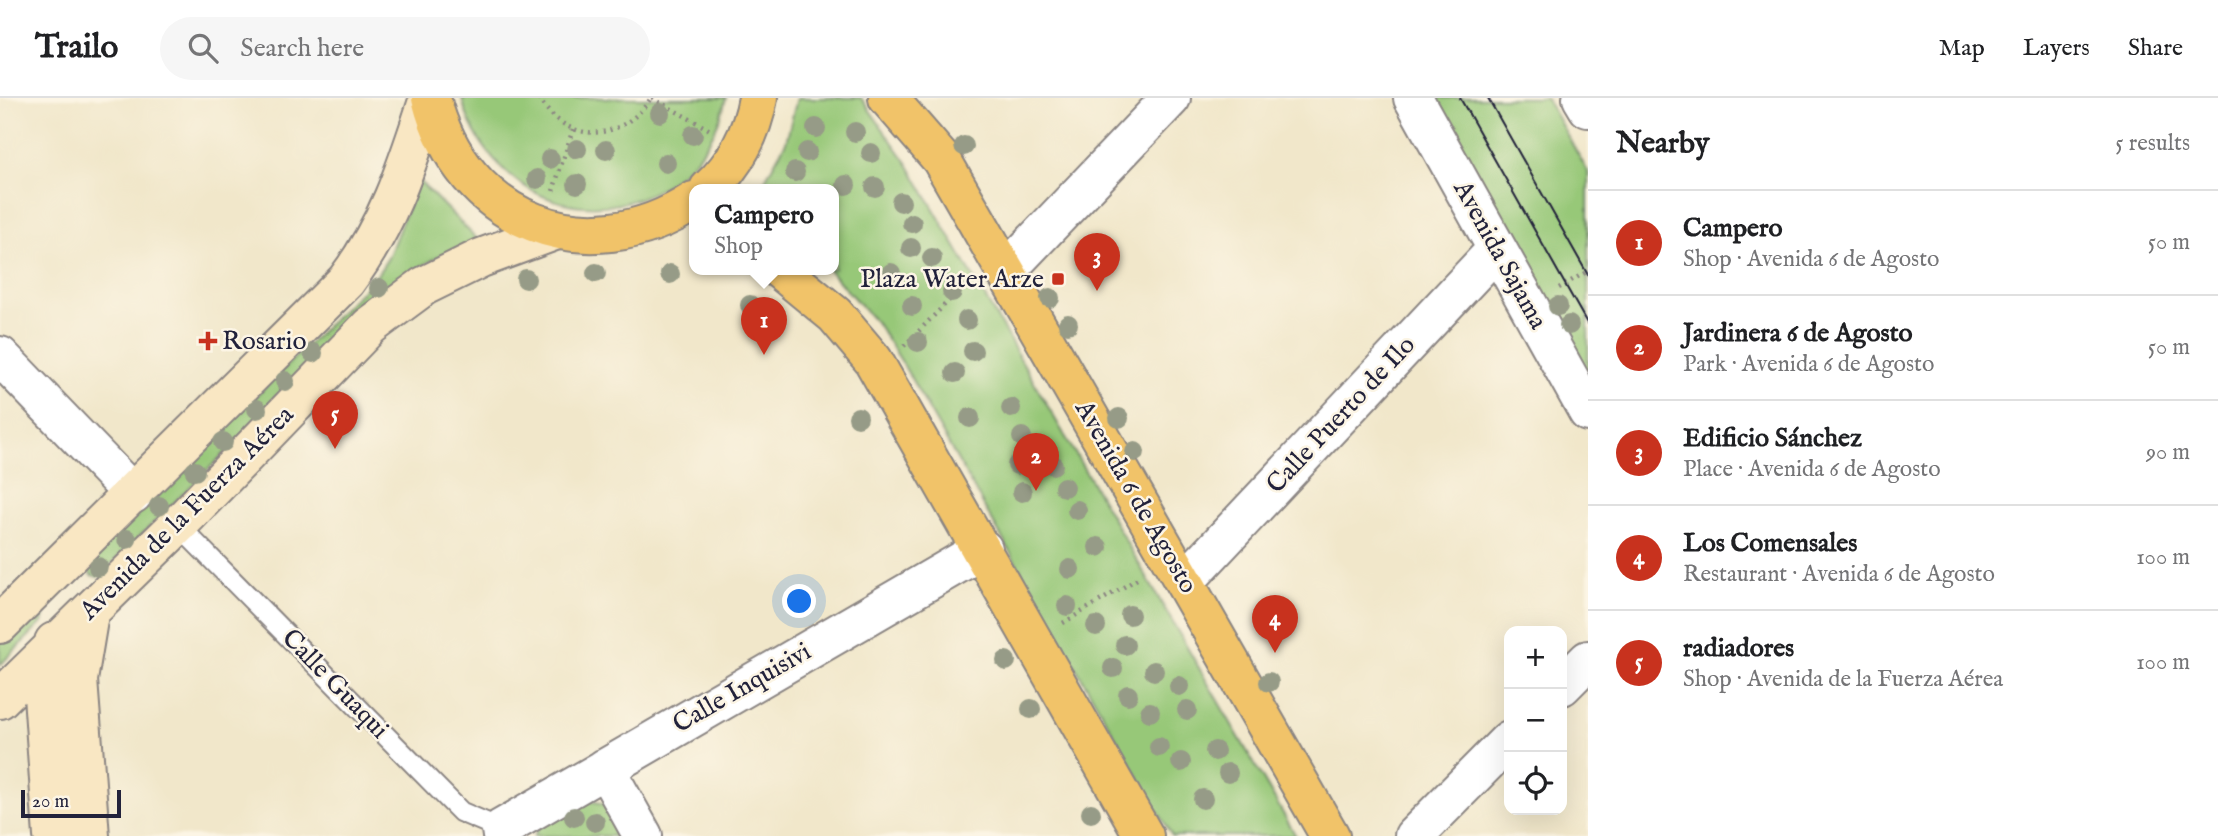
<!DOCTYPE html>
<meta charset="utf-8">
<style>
body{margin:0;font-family:"IM FELL English",serif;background:#f6f6f6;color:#202124}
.controls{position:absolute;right:21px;bottom:21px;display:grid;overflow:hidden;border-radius:14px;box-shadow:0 7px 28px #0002}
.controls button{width:63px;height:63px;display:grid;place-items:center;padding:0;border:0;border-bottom:2px solid #e0e0e0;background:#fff;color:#202124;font:35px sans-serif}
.scale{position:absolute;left:21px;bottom:18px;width:100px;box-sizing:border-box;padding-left:7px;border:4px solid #22223b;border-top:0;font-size:19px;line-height:24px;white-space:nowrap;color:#22223b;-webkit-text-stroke:5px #fcf5e5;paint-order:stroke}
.you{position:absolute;left:800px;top:504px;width:24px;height:24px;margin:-18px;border:5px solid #fff;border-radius:50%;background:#1a73e8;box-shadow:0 0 0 10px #1a73e833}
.badge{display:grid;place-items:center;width:46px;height:46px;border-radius:50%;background:#c8321e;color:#fff;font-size:23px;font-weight:700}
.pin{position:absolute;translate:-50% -58px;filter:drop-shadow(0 2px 4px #0008)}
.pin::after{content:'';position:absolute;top:37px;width:24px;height:21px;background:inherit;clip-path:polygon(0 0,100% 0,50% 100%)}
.popup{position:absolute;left:689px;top:86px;width:150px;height:91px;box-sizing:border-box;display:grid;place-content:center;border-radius:14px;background:#fff;filter:drop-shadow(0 2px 5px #0005);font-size:23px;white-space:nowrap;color:#757577}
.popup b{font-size:26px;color:#202124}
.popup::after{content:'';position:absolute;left:50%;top:100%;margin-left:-14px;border:14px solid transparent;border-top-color:#fff}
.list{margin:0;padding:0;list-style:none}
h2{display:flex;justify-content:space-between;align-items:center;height:91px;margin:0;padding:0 28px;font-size:30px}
h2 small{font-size:23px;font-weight:400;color:#757577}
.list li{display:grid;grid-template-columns:46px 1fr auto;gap:21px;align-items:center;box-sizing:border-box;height:105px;padding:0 28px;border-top:2px solid #e0e0e0}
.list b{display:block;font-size:26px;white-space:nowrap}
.list p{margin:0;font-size:23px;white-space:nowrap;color:#757577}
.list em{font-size:23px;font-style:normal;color:#757577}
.icon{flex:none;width:38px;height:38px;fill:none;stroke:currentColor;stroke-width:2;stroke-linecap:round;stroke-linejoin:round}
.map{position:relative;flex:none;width:1588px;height:738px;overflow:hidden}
header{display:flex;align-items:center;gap:42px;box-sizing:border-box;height:98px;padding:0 35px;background:#fff;border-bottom:2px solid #e0e0e0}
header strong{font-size:33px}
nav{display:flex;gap:38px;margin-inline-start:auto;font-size:24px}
.search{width:490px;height:63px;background:#f6f6f6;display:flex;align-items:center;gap:18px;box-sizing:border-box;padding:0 24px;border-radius:38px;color:#757577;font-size:26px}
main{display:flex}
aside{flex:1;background:#fff}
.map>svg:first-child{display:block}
.green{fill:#97c878;stroke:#5c755a;stroke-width:2}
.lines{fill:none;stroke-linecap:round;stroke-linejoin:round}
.service-casing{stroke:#8a8482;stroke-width:23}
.minor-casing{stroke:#8a8482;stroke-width:42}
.secondary-casing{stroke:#8a8482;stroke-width:42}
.primary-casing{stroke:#8a8482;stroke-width:42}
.path{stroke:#8a8482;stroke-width:4.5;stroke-dasharray:2 5;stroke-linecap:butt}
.service{stroke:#fff;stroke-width:19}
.minor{stroke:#fff;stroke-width:38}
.secondary{stroke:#f9e7c3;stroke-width:38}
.primary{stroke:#f1c369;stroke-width:38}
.tram{stroke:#22223b;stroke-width:2}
.tree{fill:#969b87}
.poi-dot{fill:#c8321e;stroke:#fcf5e5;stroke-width:2.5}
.labels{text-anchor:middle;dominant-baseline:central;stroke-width:5;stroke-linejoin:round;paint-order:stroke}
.street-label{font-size:26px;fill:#22223b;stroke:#fcf5e5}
.poi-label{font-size:26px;fill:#22223b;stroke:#fcf5e5;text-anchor:end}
</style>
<header>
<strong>Trailo</strong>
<div class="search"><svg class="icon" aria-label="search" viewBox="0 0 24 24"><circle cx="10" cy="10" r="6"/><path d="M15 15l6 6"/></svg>Search here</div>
<nav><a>Map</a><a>Layers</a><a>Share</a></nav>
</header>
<main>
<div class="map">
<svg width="1588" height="738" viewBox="0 0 1588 738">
<rect width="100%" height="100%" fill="#fcf5e5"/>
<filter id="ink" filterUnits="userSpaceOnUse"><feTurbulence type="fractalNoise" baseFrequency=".0143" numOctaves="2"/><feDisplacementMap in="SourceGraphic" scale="14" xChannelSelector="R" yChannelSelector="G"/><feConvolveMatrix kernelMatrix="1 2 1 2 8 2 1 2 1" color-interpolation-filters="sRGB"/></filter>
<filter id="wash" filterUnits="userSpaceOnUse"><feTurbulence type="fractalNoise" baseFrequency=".00686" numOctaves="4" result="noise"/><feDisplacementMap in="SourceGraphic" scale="28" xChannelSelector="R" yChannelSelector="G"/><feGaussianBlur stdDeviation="1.57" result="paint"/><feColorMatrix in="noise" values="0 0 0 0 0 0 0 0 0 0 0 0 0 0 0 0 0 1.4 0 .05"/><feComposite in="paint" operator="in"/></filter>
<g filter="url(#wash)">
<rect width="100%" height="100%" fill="#f1e7ca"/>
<path class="green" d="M462,0H726C702,108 567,148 494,61C478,43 467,23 462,0Z
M797,0H861L908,66L1296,738H1172L900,261L878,227L828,171H834V91H760L786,44Z
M1432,0H1546L1588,74V281Z
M418,82L478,142L443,156L407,177L98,479L91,477L88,470L90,463L375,180L388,160Z
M41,512L44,518L42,525L0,567V541Z
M580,701L605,706L629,738H534L539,729Z"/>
</g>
<g filter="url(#ink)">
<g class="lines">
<defs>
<path id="service" d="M178,427L461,714L501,731"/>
<path id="minor" d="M1413,0L1588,314
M1582,0L1588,10
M1005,174L1171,0
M0,258L133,396
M1186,482L1496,152
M1562,588L1588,562
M605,670L643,738
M502,738L501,731L983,451
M1414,738L1509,642"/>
<path id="secondary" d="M89,516L78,582L90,738
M0,526L346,183C389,126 407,67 429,0
M0,601L178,427L370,228L424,188L481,160L557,132
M53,738L43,597L54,544"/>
<path id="primary" d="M431,0C462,124 587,173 694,103
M888,0L941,61L1330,738
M709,91C735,67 752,35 758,0
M779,171L835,217L873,262L1144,738"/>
</defs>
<use href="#service" class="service-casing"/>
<use href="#minor" class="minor-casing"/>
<use href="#secondary" class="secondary-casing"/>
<use href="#primary" class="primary-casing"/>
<path class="path" d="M539,0C567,48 622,44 651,0
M652,0L712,33
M553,93L573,31
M1559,190L1588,173
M904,248L967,184
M1063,525L1137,481"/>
<use href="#service" class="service"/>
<use href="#minor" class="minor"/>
<use href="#secondary" class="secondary"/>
<use href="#primary" class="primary"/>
<path class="tram" d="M1460,0L1588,227
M1488,0L1588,177"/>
</g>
<g class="tree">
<circle cx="660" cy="15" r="10"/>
<circle cx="816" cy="30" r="10"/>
<circle cx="855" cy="34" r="10"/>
<circle cx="693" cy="37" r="10"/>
<circle cx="964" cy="48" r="10"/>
<circle cx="577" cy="51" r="10"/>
<circle cx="606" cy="52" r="10"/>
<circle cx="807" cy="54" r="10"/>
<circle cx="871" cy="55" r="10"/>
<circle cx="550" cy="61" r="10"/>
<circle cx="666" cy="65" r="10"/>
<circle cx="795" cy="74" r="10"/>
<circle cx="537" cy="81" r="10"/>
<circle cx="577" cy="86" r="10"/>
<circle cx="846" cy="87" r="10"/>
<circle cx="875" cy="89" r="10"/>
<circle cx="901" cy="104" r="10"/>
<circle cx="912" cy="125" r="10"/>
<circle cx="911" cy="150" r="10"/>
<circle cx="932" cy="160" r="10"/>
<circle cx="596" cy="175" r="10"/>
<circle cx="891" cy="175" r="10"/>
<circle cx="670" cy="176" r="10"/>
<circle cx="526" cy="181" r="10"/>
<circle cx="379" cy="190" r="10"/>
<circle cx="952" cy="194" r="10"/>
<circle cx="1050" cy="200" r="10"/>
<circle cx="750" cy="207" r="10"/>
<circle cx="912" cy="208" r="10"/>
<circle cx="1558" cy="208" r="10"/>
<circle cx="967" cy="222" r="10"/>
<circle cx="1068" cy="226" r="10"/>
<circle cx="1569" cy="227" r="10"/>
<circle cx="918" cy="244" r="10"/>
<circle cx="973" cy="253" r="10"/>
<circle cx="313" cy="255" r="10"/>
<circle cx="955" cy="275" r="10"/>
<circle cx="285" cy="283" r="10"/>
<circle cx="1011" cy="310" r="10"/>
<circle cx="257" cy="311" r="10"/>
<circle cx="858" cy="319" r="10"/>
<circle cx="970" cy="320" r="10"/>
<circle cx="1119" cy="320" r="10"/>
<circle cx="1022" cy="339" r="10"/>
<circle cx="223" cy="344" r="10"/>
<circle cx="1135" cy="354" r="10"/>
<circle cx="1017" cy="367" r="10"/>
<circle cx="1053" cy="367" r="10"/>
<circle cx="195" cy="373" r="10"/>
<circle cx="1064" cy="389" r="10"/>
<circle cx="1022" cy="394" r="10"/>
<circle cx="159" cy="408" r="10"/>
<circle cx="1077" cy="412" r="10"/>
<circle cx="127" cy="441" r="10"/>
<circle cx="1098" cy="449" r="10"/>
<circle cx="98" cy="469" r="10"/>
<circle cx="1070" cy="471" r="10"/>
<circle cx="1067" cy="508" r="10"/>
<circle cx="1130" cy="517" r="10"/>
<circle cx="1096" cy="528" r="10"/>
<circle cx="1125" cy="547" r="10"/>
<circle cx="1006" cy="563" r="10"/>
<circle cx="1113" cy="570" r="10"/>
<circle cx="1154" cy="573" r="10"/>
<circle cx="1269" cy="584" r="10"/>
<circle cx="1179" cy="588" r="10"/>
<circle cx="1128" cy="597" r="10"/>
<circle cx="1031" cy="611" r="10"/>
<circle cx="1187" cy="612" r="10"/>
<circle cx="1150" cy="614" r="10"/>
<circle cx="1159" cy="649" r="10"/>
<circle cx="1215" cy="653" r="10"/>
<circle cx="1181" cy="664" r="10"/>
<circle cx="1228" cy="675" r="10"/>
<circle cx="1203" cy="701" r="10"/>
<circle cx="1091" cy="715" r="10"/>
<circle cx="574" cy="719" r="10"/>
<circle cx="595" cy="724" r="10"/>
</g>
</g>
<g class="poi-dot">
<rect x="1051" y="174" width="14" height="14" rx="3.5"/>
<path d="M204.5 232.5h7v7h7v7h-7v7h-7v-7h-7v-7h7z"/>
</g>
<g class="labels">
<g class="street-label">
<text transform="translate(1500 157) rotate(61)">Avenida Sajama</text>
<text transform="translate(1341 317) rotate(-47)">Calle Puerto de Ilo</text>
<text transform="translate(1136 399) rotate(60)">Avenida 6 de Agosto</text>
<text transform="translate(187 415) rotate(-45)">Avenida de la Fuerza Aérea</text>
<text transform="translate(335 586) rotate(46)">Calle Guaqui</text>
<text transform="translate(742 590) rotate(-30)">Calle Inquisivi</text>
</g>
<g class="poi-label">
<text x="1044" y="181">Plaza Water Arze</text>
<text x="222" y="243" text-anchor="start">Rosario</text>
</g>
</g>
</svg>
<div class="controls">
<button>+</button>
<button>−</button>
<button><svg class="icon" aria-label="locate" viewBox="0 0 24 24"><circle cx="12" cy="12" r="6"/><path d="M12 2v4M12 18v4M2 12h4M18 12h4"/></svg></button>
</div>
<div class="scale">20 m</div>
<div class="you"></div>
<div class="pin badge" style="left:764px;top:257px">1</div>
<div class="popup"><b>Campero</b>Shop</div>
<div class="pin badge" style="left:1036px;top:393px">2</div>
<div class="pin badge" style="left:1097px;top:193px">3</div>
<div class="pin badge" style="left:1275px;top:555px">4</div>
<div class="pin badge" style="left:335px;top:351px">5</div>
</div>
<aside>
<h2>Nearby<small>5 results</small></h2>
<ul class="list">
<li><span class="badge">1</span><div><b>Campero</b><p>Shop · Avenida 6 de Agosto</p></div><em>50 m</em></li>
<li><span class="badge">2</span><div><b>Jardinera 6 de Agosto</b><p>Park · Avenida 6 de Agosto</p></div><em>50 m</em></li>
<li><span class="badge">3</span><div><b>Edificio Sánchez</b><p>Place · Avenida 6 de Agosto</p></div><em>90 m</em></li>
<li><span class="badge">4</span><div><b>Los Comensales</b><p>Restaurant · Avenida 6 de Agosto</p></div><em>100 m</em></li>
<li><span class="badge">5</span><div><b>radiadores</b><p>Shop · Avenida de la Fuerza Aérea</p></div><em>100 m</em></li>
</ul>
</aside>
</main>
